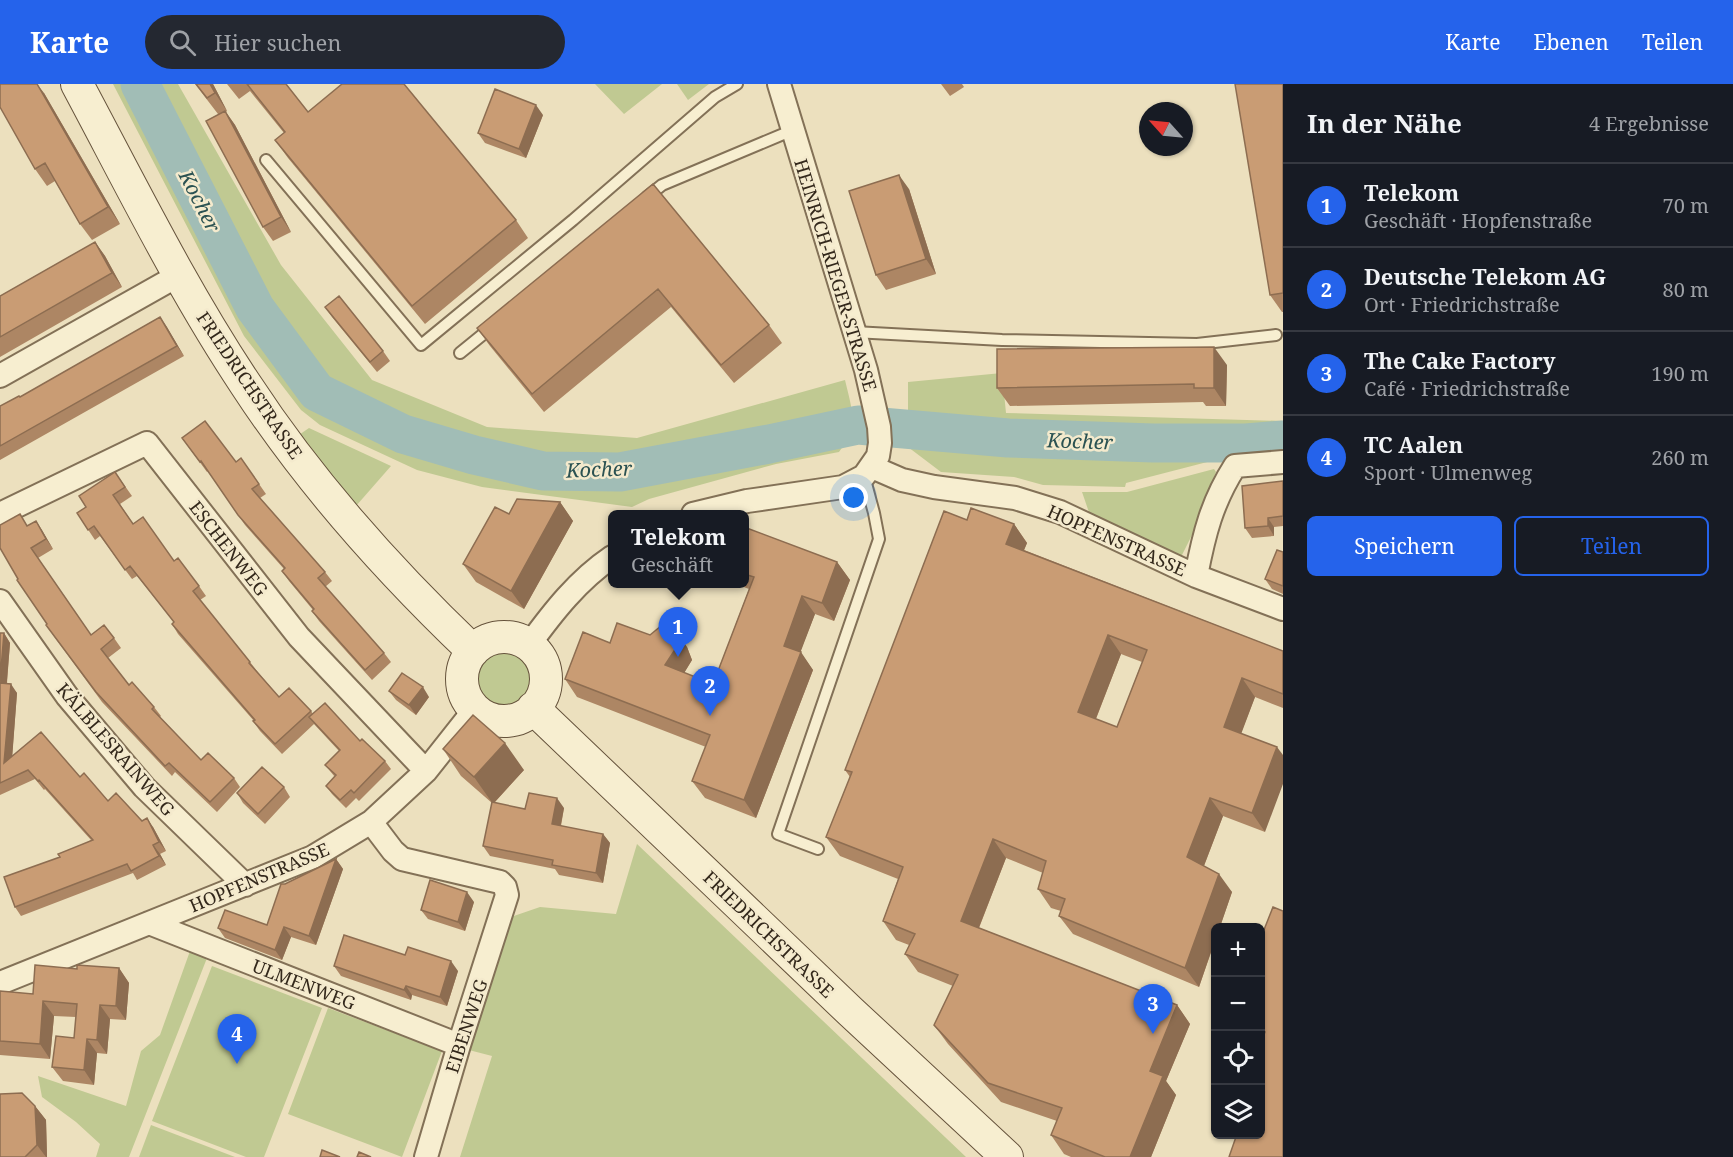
<!DOCTYPE html>
<html lang="de">
<meta charset="utf-8">
<style>
body{margin:0;font-family:"Noto Serif",serif;background:#242831;color:#f1f3f6}
.controls{position:absolute;right:18px;bottom:18px;display:grid;overflow:hidden;border-radius:9px;box-shadow:0 2px 4px #0004}
.controls button{width:54px;height:54px;display:grid;place-items:center;padding:0;border:0;border-bottom:2px solid #363941;background:#171b24;color:#f1f3f6;font:30px sans-serif}
.compass{position:absolute;left:1139px;top:18px;width:54px;height:54px;border-radius:50%;background:#171b24;box-shadow:0 2px 4px #0004;rotate:297deg}
.you{position:absolute;left:854px;top:414px;width:21px;height:21px;margin:-15px;border:4px solid #fff;border-radius:50%;background:#1a73e8;box-shadow:0 0 0 9px #1a73e833}
.badge{display:grid;place-items:center;width:39px;height:39px;border-radius:50%;background:#2563eb;color:#fff;font-size:20px;font-weight:700}
.pin{position:absolute;translate:-50% -50px;filter:drop-shadow(0 2px 3px #0008)}
.pin::after{content:'';position:absolute;top:32px;width:21px;height:18px;background:inherit;clip-path:polygon(0 0,100% 0,50% 100%)}
.popup{position:absolute;left:608px;top:426px;width:141px;height:78px;box-sizing:border-box;display:grid;place-content:center;border-radius:9px;background:#171b24;filter:drop-shadow(0 2px 4px #0005);font-size:20px;white-space:nowrap;color:#9ea1a6}
.popup b{font-size:22px;color:#f1f3f6}
.popup::after{content:'';position:absolute;left:50%;top:100%;margin-left:-12px;border:12px solid transparent;border-top-color:#171b24}
.list{margin:0;padding:0;list-style:none}
h2{display:flex;justify-content:space-between;align-items:center;height:78px;margin:0;padding:0 24px;font-size:26px}
h2 small{font-size:20px;font-weight:400;color:#9ea1a6}
.list li{display:grid;grid-template-columns:39px 1fr auto;gap:18px;align-items:center;box-sizing:border-box;height:84px;padding:0 24px;border-top:2px solid #363941}
.list b{display:block;font-size:22px;white-space:nowrap}
.list p{margin:0;font-size:20px;white-space:nowrap;color:#9ea1a6}
.list em{font-size:20px;font-style:normal;color:#9ea1a6}
.actions{display:flex;gap:12px;padding:18px 24px}
.actions a{flex:1;padding:14px 0;border:2px solid #2563eb;border-radius:9px;text-align:center;font-size:21px;color:#2563eb}
.actions .main{background:#2563eb;color:#fff}
.icon{flex:none;width:33px;height:33px;fill:none;stroke:currentColor;stroke-width:2;stroke-linecap:round;stroke-linejoin:round}
.map{position:relative;flex:none;width:1283px;height:1073px;overflow:hidden}
header{display:flex;align-items:center;gap:36px;box-sizing:border-box;height:84px;padding:0 30px;background:#2563eb;color:#fff}
header strong{font-size:28px}
nav{display:flex;gap:33px;margin-inline-start:auto;font-size:21px}
.search{width:420px;height:54px;background:#242831;display:flex;align-items:center;gap:15px;box-sizing:border-box;padding:0 21px;border-radius:33px;color:#9ea1a6;font-size:22px}
main{display:flex}
aside{flex:1;background:#171b24}
.map>svg:first-child{display:block}
.green{fill:#c0c992}
.lines{fill:none;stroke-linecap:round;stroke-linejoin:round}
.river{stroke:#a1bdb6;stroke-width:39}
.service-casing{stroke:#837157;stroke-width:14}
.minor-casing{stroke:#837157;stroke-width:26}
.secondary-casing{stroke:#65523b;stroke-width:34}
.service{stroke:#f7eed0;stroke-width:10}
.minor{stroke:#f7eed0;stroke-width:22}
.secondary{stroke:#f7eed0;stroke-width:32}
.wall{fill:#ad8664;fill-rule:evenodd}
.shaded-wall{fill:#8d6d51}
.building{fill:#c99c74;stroke:#8d6d51;stroke-width:1.5;fill-rule:evenodd}
.labels{text-anchor:middle;dominant-baseline:central;stroke-width:5;stroke-linejoin:round;paint-order:stroke}
.street-label{font-size:18px;fill:#33281b;stroke:#f4eacd}
.water-label{font-size:20px;font-style:italic;fill:#2b5252;stroke:#f4eacd}
</style>
<header>
<strong>Karte</strong>
<div class="search"><svg class="icon" aria-label="search" viewBox="0 0 24 24"><circle cx="10" cy="10" r="6"/><path d="M15 15l6 6"/></svg>Hier suchen</div>
<nav><a>Karte</a><a>Ebenen</a><a>Teilen</a></nav>
</header>
<main>
<div class="map">
<svg width="1283" height="1073" viewBox="0 0 1283 1073">
<rect width="100%" height="100%" fill="#ece0be"/>
<path class="green" d="M113,0H178L281,181L372,296L487,343L637,354L845,296C852,326 859,341 839,368L776,380L649,415L632,423L482,403L417,386L320,341L301,326L244,252Z
M595,0H662L624,30Z
M677,0H709L688,16Z
M1002,289L1006,329L1283,337V346L1218,351L1215,376L1126,399L1125,403L1043,401L1014,393L941,388L908,363V298Z
M309,344L391,382L349,430L293,355Z
M1214,385L1216,388L1193,449L1179,477L1092,437L1082,408H1127Z
M471 595a34 34 0 1 1 68 0a34 34 0 1 1-68 0Z
M637,760L966,1073H460L492,972L465,965L505,835L540,823L616,830Z
M190,867L207,874L129,1073H96L100,1060L76,1038L42,1013L38,992L126,1022L141,967L160,951Z
M212,882L322,924L264,1073H246L152,1037Z
M328,924L442,967L402,1073L288,1030Z
M151,1041L235,1073H139Z"/>
<g class="lines">
<path class="river" d="M140,0L255,224L317,308L403,350L474,371L543,387L620,388L769,360L858,341L1008,354L1153,359H1246L1283,356"/>
<defs>
<path id="service" d="M266,76L421,261L573,136L715,13L737,0
M647,113L662,101L793,46
M854,248L1002,256L1197,260L1276,251
M460,269L492,243
M818,765L778,750L879,455L874,429L864,392"/>
<path id="minor" d="M0,292L179,191
M872,383L902,396L934,403L1015,414L1060,428L1196,492L1283,525
M0,430L147,359L299,553L426,687
M693,430L747,417L843,403L864,392L878,372L880,359L879,343L866,286L779,0
M1196,492C1204,450 1212,418 1235,382L1283,378
M0,517L67,612L144,703L245,801
M529,561C553,528 578,496 612,473
M371,738L393,767L402,775L500,798L505,803L507,811L459,961L426,1073
M149,839L459,961
M0,899L313,773L371,738L426,687L475,625"/>
<path id="secondary" d="M77,0C131,101 182,205 246,301C310,399 388,486 473,567
M462 595a42 42 0 1 1 84 0a42 42 0 1 1-84 0Z
M533,624L851,928L1007,1073"/>
</defs>
<use href="#service" class="service-casing"/>
<use href="#minor" class="minor-casing"/>
<use href="#secondary" class="secondary-casing"/>
<use href="#service" class="service"/>
<use href="#minor" class="minor"/>
<use href="#secondary" class="secondary"/>
</g>
<path class="wall" d="M195,0H213L227,27L226,28L235,41L291,148L273,157L263,143L218,30Z
M227,0H286L308,28L516,136L528,154L425,240L288,74L275,56L284,49L250,7L239,15Z
M941,0H962L964,3L950,12Z
M1283,0V228H1282L1270,211Z
M44,9L120,140L92,156L80,140L55,97L47,102L35,85Z
M543,31L526,74L485,59L478,49Z
M653,100L769,241L782,259L734,299L671,223L544,328L490,262L477,244Z
M909,105L936,190L886,206L876,191Z
M95,158L105,172L122,203L0,273V212Z
M325,223L383,267L390,277L377,288L332,233Z
M160,233L184,272L0,376V322L20,313Z
M1227,281L1226,322H1206L1203,318L1010,322L997,304Z
M182,354L236,378L241,374L266,410L260,414L325,488L332,497L325,503L384,569L391,578L372,596L319,537L312,527L313,526L289,497L282,487L284,485L245,441L208,387L207,388Z
M115,388L132,412L120,420L133,440L174,477L199,502L206,512L200,516L250,578L257,587L279,613L311,627L313,630L360,657L385,677L391,685L359,717L356,714L346,724L332,710L326,702L335,693L325,681L339,667L314,640L282,670L260,647L253,637H254L178,550L172,540L174,538L137,492L132,495L100,452L95,456L77,429L86,423Z
M1283,397V442L1274,443V452L1252,454L1245,444Z
M560,418L573,437L524,525L476,498L463,480L509,430Z
M967,436L1014,440L1027,459L1024,466L1283,567V624L1255,613L1241,649L1265,748L1223,732L1204,782L1232,808L1199,903L1073,850L1059,832L1061,827L1051,824L1038,805L1043,789L1006,774L979,844L1177,921L1190,940L1166,997L1176,1011L1151,1073H1071L1064,1070L1051,1051L1057,1037L1001,1018L948,960L934,941L953,902L918,888L905,870L909,861L896,856L883,837L898,795L840,772L826,753L850,693L845,686ZM1121,570L1142,578L1117,643L1096,635Z
M36,437L53,465L38,474L91,551L114,554L121,564L108,574L129,601L154,623L161,632L160,633L201,676L234,694L240,703L217,728L175,688L172,692L102,618L53,551L47,540L18,495L28,442Z
M744,443L837,478L850,496L834,537L815,530L800,568L813,586L756,734L705,714L692,697L706,663L577,613L565,595L610,559L650,551L687,563L692,576L684,589L713,600L749,505L736,500H744Z
M1283,468V510L1272,505L1265,495Z
M0,549H4L10,559L7,599L17,609L12,673L80,693L108,717L153,743L166,767L160,770L166,781L137,796L133,789L21,832L15,823L60,773L91,756L45,705L44,706L35,695L0,711Z
M389,607L429,613L416,631L396,616Z
M443,665L524,686L494,719L525,725L564,724L561,742L603,750L610,759L603,799L559,791L555,785L490,772L483,762L492,719L461,692Z
M284,703L290,713L265,740L243,719L237,709Z
M336,775L343,785L316,861L291,853L282,876L225,854L218,844L267,841L285,800Z
M474,818L465,847L428,835L421,826Z
M1273,823L1260,1050L1262,957H1260V856Z
M405,871L458,887L447,922L412,911L411,916L341,892L334,882Z
M119,884L129,899L126,936L110,935L107,970L97,969L94,1001L63,997L52,983L74,954L76,933L54,932L50,975L0,971V907L33,910L77,885Z
M35,1022L46,1036L47,1073H0Z"/>
<path class="shaded-wall" d="M37,0L44,9L120,140L108,123Z
M210,0H213L227,27L215,9Z
M536,21L543,31L526,74L519,65Z
M225,27L235,41L291,148L281,133Z
M899,91L909,105L936,190L926,175Z
M95,158L105,172L122,203L112,189Z
M160,233L167,243L184,272L177,262Z
M1214,263L1227,281L1226,322L1214,304Z
M560,418L573,437L524,525L511,507Z
M1268,434L1274,443V452L1268,442Z
M36,437L42,446L53,465L46,455Z
M1014,440L1027,459L1019,478L1006,460Z
M837,478L850,496L834,537L822,519Z
M802,512L815,530L796,580L784,562Z
M675,545L687,563L692,576L678,599L665,581Z
M4,549L10,559L6,608L0,599Z
M1108,551L1121,570L1091,647L1078,628Z
M801,568L813,586L756,734L744,716Z
M1242,594L1255,613L1237,661L1224,643Z
M11,600L17,609L11,689L4,679Z
M423,603L429,613L416,631L409,621Z
M505,659L524,686L493,720L474,693Z
M1277,663L1283,671V700L1265,748L1252,729Z
M557,714L564,724L559,750L552,740Z
M1210,714L1223,732L1200,792L1187,773Z
M147,734L153,743L166,767L159,758Z
M603,750L610,759L603,799L596,789Z
M993,755L1006,774L974,856L961,837Z
M153,761L160,770L166,781L159,772Z
M336,775L343,785L316,861L309,852Z
M1219,790L1232,808L1220,843H1215V856L1199,903L1185,884Z
M467,808L474,818L465,847L458,838Z
M284,843L291,853L282,876L275,866Z
M451,877L458,887L447,922L440,913Z
M119,884L129,899L126,936L116,922Z
M406,902L412,911L411,916L404,906Z
M43,917L54,932L50,975L40,960Z
M100,921L110,935L107,970L97,956Z
M1177,921L1190,940L1166,997L1176,1011L1151,1073H1130L1150,987Z
M87,955L97,969L94,1001L84,986Z
M35,1022L46,1036L47,1073H46L37,1061Z"/>
<path class="building" d="M0,0H37L108,123L80,140L45,79L35,85L0,23Z
M196,0H210L215,9L207,14Z
M247,0H286L308,28L342,0H404L516,136L412,222L275,56L285,48Z
M1235,0H1283V209L1270,211Z
M495,5L536,21L519,65L478,49Z
M225,27L281,133L263,143L206,37Z
M899,91L926,175L876,191L849,107Z
M653,100L769,241L721,281L658,205L532,310L477,244Z
M95,158L112,189L0,253V212Z
M339,212L383,267L370,278L325,223Z
M160,233L177,262L0,362V322L19,312L20,313Z
M1214,263V304H1194V300L997,304V265Z
M205,337L236,378L241,374L259,400L252,405L325,488L318,494L384,569L365,586L312,527L314,525L282,487L285,484L238,431L201,377L200,378L182,354Z
M115,388L125,403L113,411L133,440L143,433L174,477L178,474L199,502L193,507L250,578L249,579L279,613L289,604L311,627L275,660L253,637L255,636L172,540L174,538L130,482L125,486L94,442L88,446L77,429L86,423L79,412Z
M1283,397V432L1268,434V442L1245,444L1242,402Z
M517,415L560,418L511,507L463,480L495,423L509,430Z
M971,424L1014,440L1006,460L1283,567V610L1242,594L1224,643L1277,663L1252,729L1210,714L1187,773L1219,790L1185,884L1059,832L1065,815L1038,805L1046,777L993,755L961,837L1177,921L1150,987L1163,992L1130,1073H1105L1051,1051L1062,1024L988,999L934,941L958,891L905,870L915,850L883,837L903,783L826,753L852,688L845,686L944,427L967,436ZM1108,551L1147,566L1117,643L1078,628Z
M20,430L27,442L36,437L46,455L31,464L91,551L104,541L114,554L101,565L129,601L132,598L154,623L152,625L201,676L208,669L234,694L210,718L169,679L165,682L96,608L46,541L47,540L17,496L18,495L0,464V441Z
M744,443L837,478L822,519L802,512L784,562L801,568L744,716L692,697L710,651L565,595L583,548L610,559L617,539L650,551L661,542L666,541L675,545L680,558L665,581L713,600L754,493L744,490Z
M1277,466L1283,468V502L1265,495Z
M0,549H4L0,597Z
M402,589L423,603L409,621L389,607Z
M0,599L11,600L4,679L41,648L80,693L84,689L108,717L116,709L142,737L147,734L159,758L153,761L159,772L131,787L127,780L15,823L4,793L60,773L58,770L93,756L39,696L38,697L28,686L0,699Z
M325,619L360,657L362,655L385,677L354,709L351,706L340,716L326,702L336,691L325,681L340,666L309,633Z
M473,631L505,659L474,693L443,665Z
M262,683L284,703L258,730L237,709Z
M529,709L557,714L552,740L603,750L596,789L552,781L553,776L483,762L492,718L525,725Z
M336,775L309,852L284,843L275,866L218,844L225,826L267,841L281,800H285Z
M430,796L467,808L458,838L421,826Z
M1273,823L1283,827V1073H1229L1237,1050H1260V961L1265,948L1260,946V856Z
M344,851L405,871L408,863L451,877L440,913L406,902L404,906L334,882Z
M35,881L77,885V881L119,884L116,922L100,921L97,956L87,955L84,986L52,983L56,952L74,954L77,920L43,917L40,960L0,957V907L33,910Z
M22,1009L35,1022L37,1061L25,1073H0V1010Z
M322,1066L340,1073H320Z
M359,1068L371,1073H357Z"/>
<g class="labels">
<g class="street-label">
<text transform="translate(836 191) rotate(73)">HEINRICH-RIEGER-STRASSE</text>
<text transform="translate(250 301) rotate(56)">FRIEDRICHSTRASSE</text>
<text transform="translate(1117 456) rotate(24)">HOPFENSTRASSE</text>
<text transform="translate(229 464) rotate(52)">ESCHENWEG</text>
<text transform="translate(116 665) rotate(49)">KÄLBLESRAINWEG</text>
<text transform="translate(259 793) rotate(-23)">HOPFENSTRASSE</text>
<text transform="translate(769 850) rotate(44)">FRIEDRICHSTRASSE</text>
<text transform="translate(304 900) rotate(21)">ULMENWEG</text>
<text transform="translate(466 942) rotate(-72)">EIBENWEG</text>
</g>
<g class="water-label">
<text transform="translate(200 117) rotate(63)">Kocher</text>
<text transform="translate(1080 357) rotate(2)">Kocher</text>
<text transform="translate(599 385) rotate(-2)">Kocher</text>
</g>
</g>
</svg>
<div class="controls">
<button>+</button>
<button>−</button>
<button><svg class="icon" aria-label="locate" viewBox="0 0 24 24"><circle cx="12" cy="12" r="6"/><path d="M12 2v4M12 18v4M2 12h4M18 12h4"/></svg></button>
<button><svg class="icon" aria-label="layers" viewBox="0 0 24 24"><path d="M12 4l9 5-9 5-9-5zM3 14l9 5 9-5"/></svg></button>
</div>
<svg class="compass" viewBox="-18 -18 36 36"><path d="M0-13l5 13h-10z" fill="#e53935"/><path d="M0 13l5-13h-10z" fill="#9ea1a6"/></svg>
<div class="you"></div>
<div class="pin badge" style="left:678px;top:573px">1</div>
<div class="popup"><b>Telekom</b>Geschäft</div>
<div class="pin badge" style="left:710px;top:632px">2</div>
<div class="pin badge" style="left:1153px;top:950px">3</div>
<div class="pin badge" style="left:237px;top:980px">4</div>
</div>
<aside>
<h2>In der Nähe<small>4 Ergebnisse</small></h2>
<ul class="list">
<li><span class="badge">1</span><div><b>Telekom</b><p>Geschäft · Hopfenstraße</p></div><em>70 m</em></li>
<li><span class="badge">2</span><div><b>Deutsche Telekom AG</b><p>Ort · Friedrichstraße</p></div><em>80 m</em></li>
<li><span class="badge">3</span><div><b>The Cake Factory</b><p>Café · Friedrichstraße</p></div><em>190 m</em></li>
<li><span class="badge">4</span><div><b>TC Aalen</b><p>Sport · Ulmenweg</p></div><em>260 m</em></li>
</ul>
<div class="actions"><a class="main">Speichern</a><a>Teilen</a></div>
</aside>
</main>
